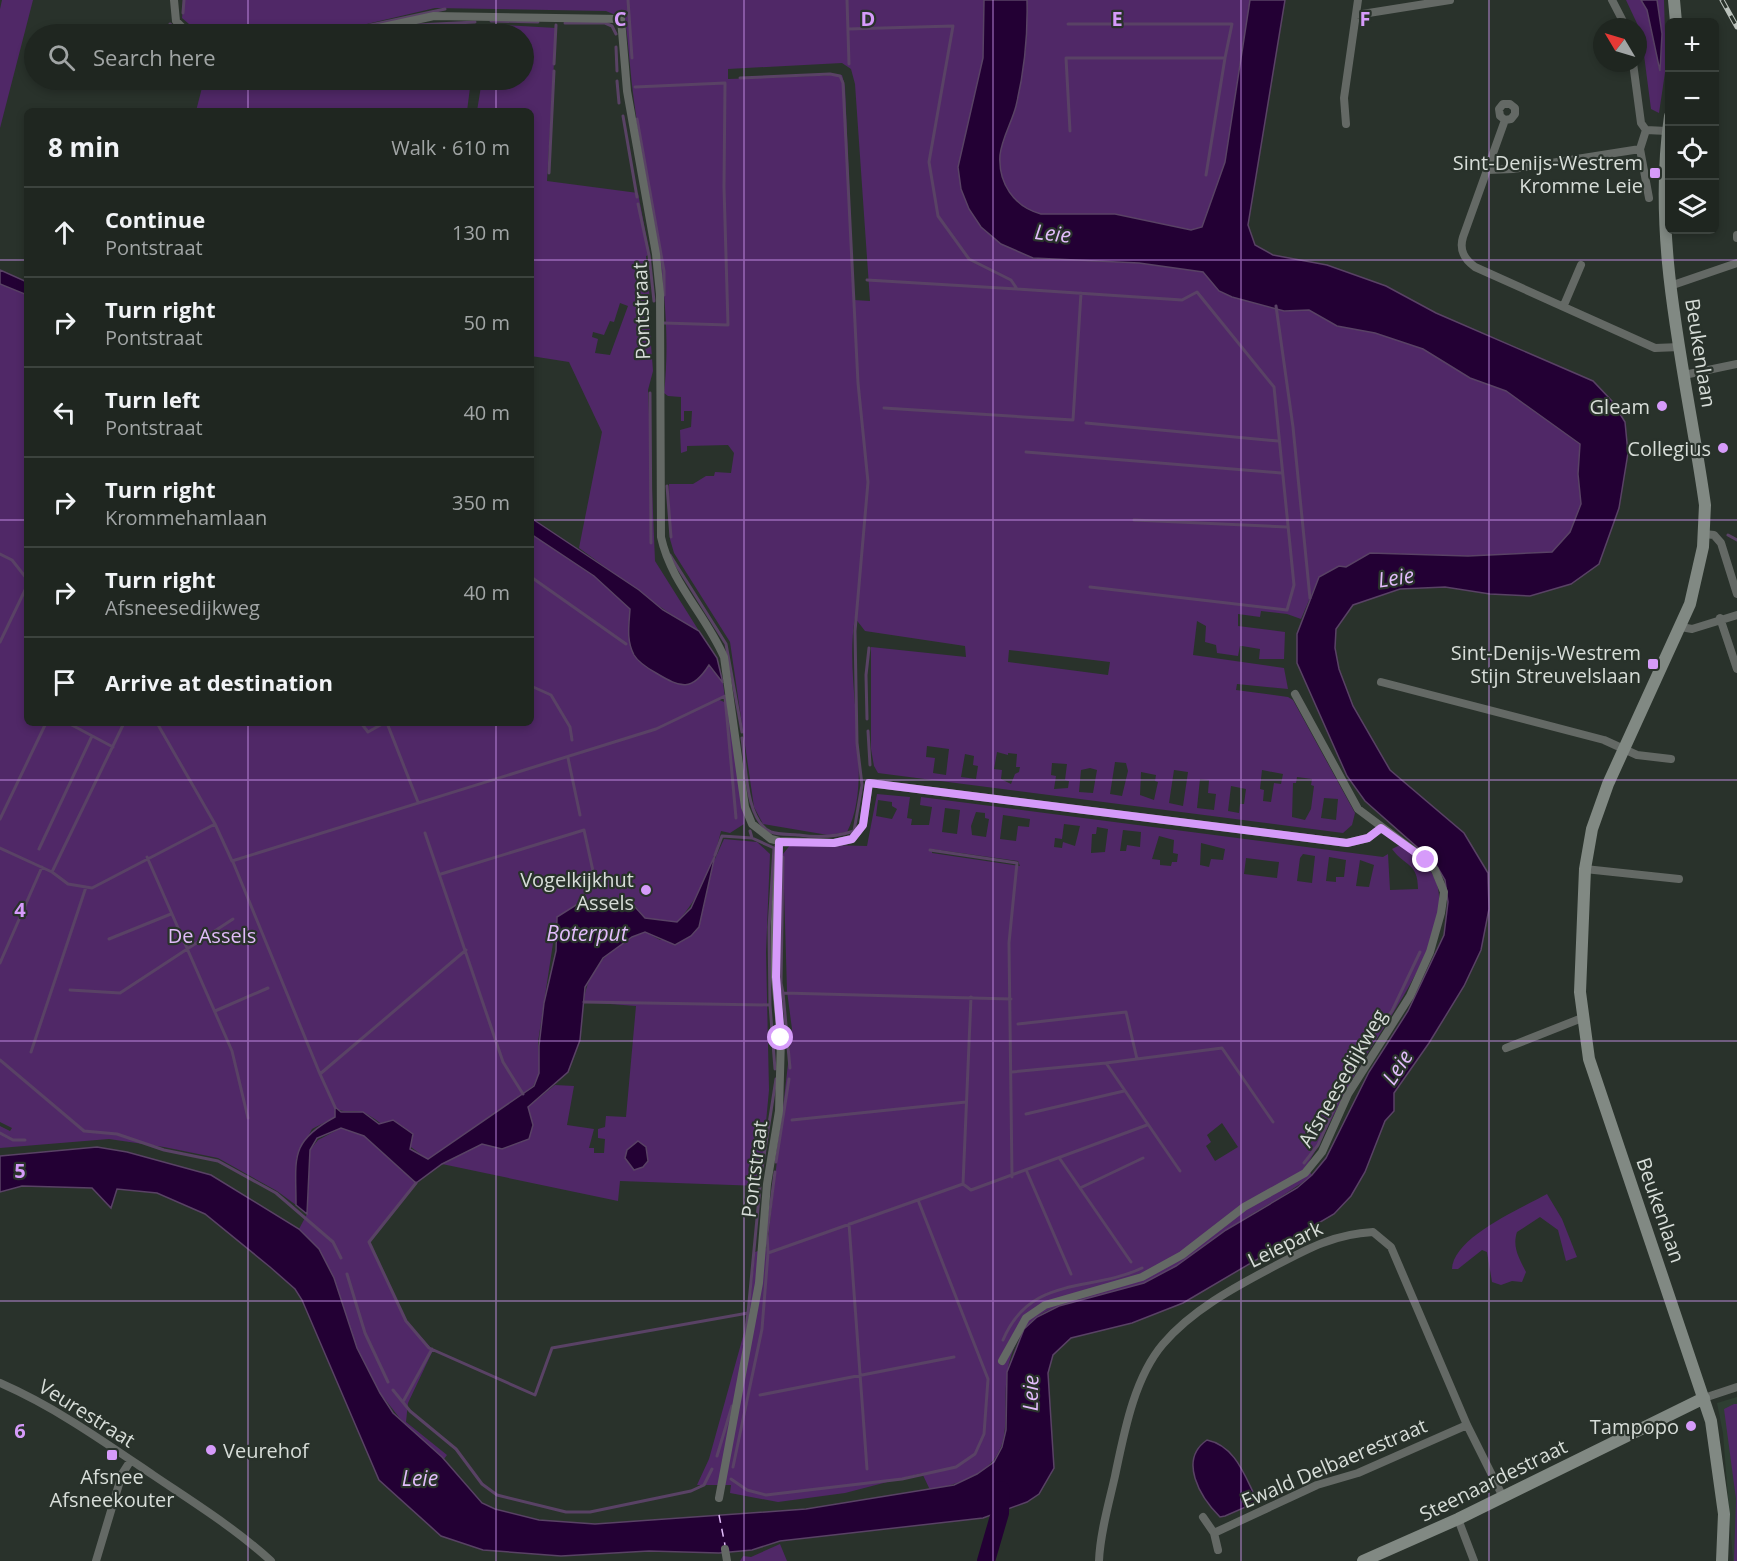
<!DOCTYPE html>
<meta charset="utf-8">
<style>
body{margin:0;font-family:"Open Sans",sans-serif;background:#272e29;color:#f1f3f6}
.controls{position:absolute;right:18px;top:18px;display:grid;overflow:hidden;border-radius:9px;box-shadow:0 3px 9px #0003}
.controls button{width:54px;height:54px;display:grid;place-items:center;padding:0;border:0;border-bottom:2px solid #3c433e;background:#1f2620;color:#f1f3f6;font:30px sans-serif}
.compass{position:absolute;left:1593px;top:18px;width:54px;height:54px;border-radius:50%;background:#1f2620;box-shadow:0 3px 9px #0003;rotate:308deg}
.stop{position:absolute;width:18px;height:18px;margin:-14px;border:4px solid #d69bfa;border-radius:50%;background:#fff}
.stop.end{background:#d69bfa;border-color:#fff;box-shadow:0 2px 6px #0008}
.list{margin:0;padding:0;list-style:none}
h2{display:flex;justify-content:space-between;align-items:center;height:78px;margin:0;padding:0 24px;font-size:26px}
h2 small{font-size:20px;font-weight:400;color:#a1a5a5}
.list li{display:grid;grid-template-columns:39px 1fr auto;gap:18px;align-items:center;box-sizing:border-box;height:90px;padding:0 24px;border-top:2px solid #3c433e}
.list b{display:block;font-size:22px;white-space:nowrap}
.list p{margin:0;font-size:20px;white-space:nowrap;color:#a1a5a5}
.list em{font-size:20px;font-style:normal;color:#a1a5a5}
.icon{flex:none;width:33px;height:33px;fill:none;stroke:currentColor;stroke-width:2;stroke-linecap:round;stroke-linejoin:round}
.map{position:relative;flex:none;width:1737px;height:1561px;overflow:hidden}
.search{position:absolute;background:#1f2620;box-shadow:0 3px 9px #0003;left:24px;top:24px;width:510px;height:66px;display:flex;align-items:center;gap:15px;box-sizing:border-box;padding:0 21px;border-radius:33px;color:#a1a5a5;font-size:22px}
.panel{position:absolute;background:#1f2620;box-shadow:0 3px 9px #0003;left:24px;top:108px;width:510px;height:618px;border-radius:9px}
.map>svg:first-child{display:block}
.built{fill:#2e3e32}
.green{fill:#502867;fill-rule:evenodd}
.water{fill:#230034;stroke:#594265;stroke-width:1.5}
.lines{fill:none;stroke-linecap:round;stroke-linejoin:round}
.stream{stroke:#594265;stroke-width:3}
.river{stroke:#230034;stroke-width:18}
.ferry{stroke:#e2bdfb;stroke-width:1.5;stroke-dasharray:8 6;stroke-linecap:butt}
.street{stroke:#646965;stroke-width:8}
.secondary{stroke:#818983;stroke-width:12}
.rail-casing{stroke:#bbc2bc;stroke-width:5}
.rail{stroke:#29322b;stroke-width:3;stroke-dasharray:9;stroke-linecap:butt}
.route{stroke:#d69bfa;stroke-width:8}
.grid{fill:none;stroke:#d69bfa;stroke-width:1.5;stroke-opacity:0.55}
.poi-dot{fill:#d69bfa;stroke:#29322b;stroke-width:2}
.labels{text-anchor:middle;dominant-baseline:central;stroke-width:4.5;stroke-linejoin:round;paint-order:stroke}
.poi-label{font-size:20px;fill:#d7ddd8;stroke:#29322b;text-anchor:end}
.street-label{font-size:20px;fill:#d7ddd8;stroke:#29322b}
.park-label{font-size:20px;fill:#e1bcf9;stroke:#29322b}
.water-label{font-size:21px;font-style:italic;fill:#e2bdfb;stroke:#29322b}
.grid-label{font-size:20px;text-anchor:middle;font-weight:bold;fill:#d69bfa;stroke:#29322b;stroke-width:4.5;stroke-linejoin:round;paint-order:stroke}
</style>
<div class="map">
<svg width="1737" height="1561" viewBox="0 0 1737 1561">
<rect width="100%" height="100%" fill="#29322b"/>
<path class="built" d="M1737,1397V1561H1733L1723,1433L1717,1403Z"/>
<path class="green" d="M2,0H33L0,128V9Z
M184,0H984L983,58L958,167L981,227L1001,244L1033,258L1139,263L1203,272L1232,297L1284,311L1309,310L1337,326L1375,333L1423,349L1470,378L1506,391L1581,444L1578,474L1581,505L1570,532L1553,552L1468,556L1370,553L1346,567L1339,566L1319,577L1301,619L1287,614L1261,611L1260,617L1238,614V626L1285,632L1284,659H1259L1260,649L1242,646H1240L1238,656L1217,653L1216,645L1205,642L1206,626L1197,621L1193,655L1284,668L1288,689L1237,684L1236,690L1288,697L1293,700L1355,813L1352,825L1343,833L878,773L874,766L871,749V647L966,657L965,646L865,631L855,618C843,682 875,778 847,832L828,835L763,824L754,807L730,642L674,553L670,539L669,484H693L706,476H714L715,472L731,473L734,453L728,445L687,446V451L681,453L680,430L691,427L692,411H684V421H681V397L668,396L664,393C675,293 647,199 634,101C630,74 629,46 625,19L606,11L435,8L324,34H222L189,24L182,18ZM842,63L851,69L855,84L870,301L854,300L845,87L842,75L728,79V69ZM1009,650L1110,662L1108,675L1008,662ZM927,746L949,749L946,775L933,773L935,758L926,757ZM997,752L1008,755V753L1017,754L1016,767H1020L1019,772L1015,774L1011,784L1001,779L1002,770L994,769ZM965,754L974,756L973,765L978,766L976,779L961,777ZM1115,762L1126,763L1128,771L1122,796L1110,794ZM1052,763L1067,764L1065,780L1069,781L1068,788L1054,789L1056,776L1051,775ZM1090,768L1097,770L1093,793L1079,792L1081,770ZM1174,770L1188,772L1183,806L1169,803ZM1262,770L1283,774L1281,784L1274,783L1271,802L1263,801L1264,790L1260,789ZM1141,772L1156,775L1155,781L1158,782L1154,800L1140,795ZM1297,777L1312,779L1311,785L1314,786L1311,809L1305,820L1292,817L1293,783H1296ZM1200,779L1209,780L1208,793L1216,794L1214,810L1197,808ZM1231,786L1246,789L1244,804H1240L1239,813L1228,811ZM1324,798L1338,799L1336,820L1321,818Z
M1027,0H1250L1225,162L1202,227L1191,230L1115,214H1041C1014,207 998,183 1000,155C1002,138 1012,122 1016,106C1024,72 1028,35 1027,0Z
M1626,0H1641L1647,10L1659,68L1662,34L1657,0H1664L1666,66L1659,113L1651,109L1641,32Z
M452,23L478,25L477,34H380Z
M489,24L556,28L547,181L638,193L649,251V255L646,256L650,301H644V318H649L653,371L648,390L655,561L699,631C656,607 620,577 579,548L602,432L569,362L531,356V111H477L482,80H524V34H488ZM620,303L628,306L610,355L595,353L598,339L592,337L593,332L604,335L610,321L614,322Z
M204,80H471L467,111H196Z
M0,284L27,295V723H531V534L594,576L630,609L628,632L708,665L723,683L725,698L717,699L734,706L744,824L730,833L721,831C713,864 700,898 677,922L645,918L632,902L557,917L538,1042L540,1072L533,1086L480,1126L428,1159C412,1150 374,1115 362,1112C352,1109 344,1114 335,1108V1117L312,1129L296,1159V1205L277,1191L218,1158L164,1147L109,1139L0,1148V1126L10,1131L12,1128L0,1122Z
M877,794L910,797L907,818L912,819L911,825H929L932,807L920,805L921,797L1383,857L1388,854L1390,890L1418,889C1418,862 1405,867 1392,849L1400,845C1414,856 1432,866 1437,884C1452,937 1385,1022 1360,1066C1340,1099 1326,1134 1306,1167L1312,1175C1286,1196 1256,1210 1228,1229C1219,1234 1212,1242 1203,1249C1178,1267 1149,1283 1119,1292C1088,1301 1044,1301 1024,1330C976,1397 1053,1466 930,1490L922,1473L845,1493L778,1502L730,1493L731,1485H697L709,1459L749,1315L755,1252L767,1248L792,1029L787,991L783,854L791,844L867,846ZM878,800L892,802V806L897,809L892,819L876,816ZM945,808L960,810L957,834L942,832ZM976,812L985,813V818L989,819L986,837L972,835L971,826ZM1003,815L1030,819L1029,827L1018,826L1016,841L1000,839ZM1064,824L1080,826L1075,846L1063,842L1062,848L1054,847L1055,838L1062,839ZM1097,827L1108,829L1105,852L1091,853L1092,834H1096ZM1123,830L1141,832L1140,847L1127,845L1126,851H1120ZM1159,836L1174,840L1173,853L1178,854L1177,862H1172L1171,866L1160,865V860L1152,859ZM1201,843L1225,849L1223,860L1211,859L1209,867L1200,865ZM932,849L1018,861L1020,866L932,853ZM1303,854L1315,856L1312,883L1297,881L1300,858ZM1329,857L1346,860L1344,877H1336V882L1326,881ZM1246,858L1279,862L1277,878L1244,874ZM1360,860L1374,865L1369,887L1356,886ZM1222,1123L1238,1147L1215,1161L1206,1146L1211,1142L1207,1135Z
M724,839L757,842L770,854L766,952L769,1090L760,1186L620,1181L618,1201L442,1164L482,1143L502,1149L533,1125L528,1107L555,1085L574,1086L567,1125L594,1129L589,1148H594V1153H604L605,1139L598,1138V1129L605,1127L606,1116L626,1117L636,1006L584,1002C586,969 614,943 645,932L660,940L690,936L699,927L714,861Z
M341,1128L364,1136L416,1183L370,1242L407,1322L433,1350L408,1403L406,1422L447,1455L444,1459L409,1430L380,1393L357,1348L334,1278L319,1249L299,1229L307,1214L310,1150L318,1140Z
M1547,1194L1562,1219L1577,1257L1566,1261L1558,1230L1540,1217L1517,1232C1512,1247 1519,1258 1526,1272L1522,1282L1512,1281L1501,1285L1492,1282L1487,1252L1482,1250L1458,1269H1452C1453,1237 1522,1208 1547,1194Z
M1734,1404H1737V1561H1734L1736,1499L1724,1409Z
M780,1544L787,1561H740L743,1556L751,1557Z"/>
<path class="water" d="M984,0H1027C1028,35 1024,72 1016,106C1012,122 1002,138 1000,155C998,183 1014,207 1041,214H1115L1191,230L1202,227L1225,162L1250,0H1285L1248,225L1255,245L1273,255L1327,265L1386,286L1436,313L1593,381L1612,401L1625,422L1628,453L1619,508L1599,564L1571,584L1530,596L1490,594L1445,587L1400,589L1353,605L1336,629L1335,648L1339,669L1353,706L1390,770L1464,833L1488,873L1489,909L1481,950L1464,986L1429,1043L1394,1093V1111L1385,1121L1365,1172L1351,1196L1334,1214L1183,1303L1132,1323L1071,1338L1053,1355L1048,1373L1054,1468L1039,1494L1027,1502L983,1518L780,1541L752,1550L719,1553L649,1551L561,1556L483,1550L441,1536L379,1480L302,1300L295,1289L270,1267L205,1214L157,1193L117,1189L111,1208L92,1188L22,1186L0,1192V1156L97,1147L127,1152L211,1175L299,1229L319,1249L334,1278L357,1348L380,1393L393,1413L442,1457L482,1503L495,1509L539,1520L595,1524L806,1509L954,1485L977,1474L994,1462L1002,1447L1006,1430L1007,1372L1024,1329L1037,1317L1059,1306L1144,1283L1176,1266L1226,1230L1297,1188L1312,1175L1326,1158L1369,1072L1408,1011L1444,935L1448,902L1445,880L1435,863L1365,801L1347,776L1297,663V634L1319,577L1339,566L1346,567L1370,553L1468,556L1552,552L1570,532L1581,504L1578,474L1580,444L1506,391L1470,378L1423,349L1375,333L1337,326L1309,310L1284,311L1232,297L1219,291L1203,272L1139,263L1033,258L1001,244L981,227L969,209L961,189L958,167L983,58Z
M1641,0H1657L1662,34L1660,71L1647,10Z
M0,270L27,282V295L0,284Z
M531,518L639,590L663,610L699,631L717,658L723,683L709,665C692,692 681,688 656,673C649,669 638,662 634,655C626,640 629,625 630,609L594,576L531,534Z
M715,855L699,927L691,936L675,945L645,932L632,937L603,958L585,987L580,1040L568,1072L528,1107L533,1125L529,1139L502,1149L482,1144L442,1164L416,1183L364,1136L341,1128L317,1138L310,1150L307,1214L296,1205C296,1158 289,1142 335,1117V1107L341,1112H363L379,1124L393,1120L413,1134L410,1149L428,1159L534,1086L539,1073V1046L544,1003L556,951L557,917L576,905L627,898L645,918L677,922L691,908Z
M638,1141L646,1147L648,1161L643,1167L634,1170L625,1158L627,1150Z
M1207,1440C1236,1446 1245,1477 1257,1500L1255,1503L1225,1516L1220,1517C1200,1497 1178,1460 1207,1440Z"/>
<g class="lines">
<path class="stream" d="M628,0L632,58
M847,0L849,64
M183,13L184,0
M491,21L538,22
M565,23H605L612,26L616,34
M170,24L182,34
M1068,24H1232L1225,58
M848,29L953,26L929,162L938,216L969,259L1011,280L1017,289L1182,300L1197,292L1274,387L1294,585L1287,610L1090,587
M329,34L445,9
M378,34L418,25L475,22
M616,47L617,71
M554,64L556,25
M740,78L830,74L840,76L843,83L858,383L868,482L855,631L857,743L862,785L854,831C836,837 819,838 799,835C791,834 779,835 771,832C745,821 746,763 742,738
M617,81L619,103
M635,87L725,83L724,187L728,325L664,323
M623,116L637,197
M637,119L664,271V295
M1070,131L1066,58H1225L1206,175
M549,173L554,71
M638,204L649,255L654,301
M867,280L1017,289
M1276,306L1293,427L1310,598
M650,393L651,543
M884,408L1073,420L1081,293
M1086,423L1278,441
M1026,452L1281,473
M667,486L671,537
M1134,520L1287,527
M1728,535L1737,540
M0,554L12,560L27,579
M670,555L726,644L742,732
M531,577L626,644
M0,642L27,586
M531,686L551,695L570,727L572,740
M867,719L866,675L869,648
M68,723L113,747
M157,723L215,824
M361,723L368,732L384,723
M387,723L418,802
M868,731L870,765
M568,758L580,815
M0,819L46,723
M425,833L503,1062L523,1094
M752,838L774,848L769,927L770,1005
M0,848L52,872L124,723
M39,849L92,736
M930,850L1017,863L1009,943L1012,1177
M715,855L722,836L752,838L750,831
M147,857L232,1051L248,1118
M783,857L781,983L783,993L1011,999
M233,862L320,1074
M52,872L68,884L92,888L215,824L232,861L656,729L725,696L736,818
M441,874L584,830L593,871
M109,939L171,914
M0,963L42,867
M70,990L120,993L233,919
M783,993L790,1068
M971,997L963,1184L971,1190L1147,1125
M584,1002L770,1005L775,1069
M215,1011L268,988
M1018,1024L1126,1012L1137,1059
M31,1052L86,887
M0,1060L84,1131L117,1134L164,1150L218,1161L276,1193L333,1242L341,1258
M1012,1072L1106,1063
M335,1107L320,1074L466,950
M1026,1114L1124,1091
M792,1120L966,1102
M0,1133L13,1140H25
M1060,1159L1131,1262
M776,1162L789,1079
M1304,1163L1318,1145L1358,1054L1392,1011L1420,952
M1180,1171L1106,1063L1222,1048L1273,1122
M1027,1172L1071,1274
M761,1175L776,1079
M416,1183L369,1242L406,1321L429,1348L535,1395L552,1348L748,1313L760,1187
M1080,1188L1143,1158
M849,1224L867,1469
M768,1253L767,1234L775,1172
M347,1274L365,1333L388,1382
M1003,1340C1031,1274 1090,1293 1142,1268
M744,1344L748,1313
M393,1390L410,1411L456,1449L482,1484L497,1495L566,1512H590L691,1491L704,1485L712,1469
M760,1395L954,1357
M404,1400L432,1349
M717,1456L732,1406
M733,1467L762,1329L768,1253L963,1184
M731,1479L747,1490L766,1495L902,1479L956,1467L975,1454L984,1434L988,1379L918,1200"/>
<path class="river" d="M986,1561L1000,1513L1001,1490"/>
<path class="ferry" d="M719,1515L725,1545"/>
<path class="street" d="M174,0L176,21L185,30L197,34
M1612,0L1626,27
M1356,15L1450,0
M351,34L434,16L621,19L627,91L656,254L660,294L661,537C671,583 706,615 724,657L745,807L752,824L771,839L779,841L834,843L852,839L863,825L869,783L1347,843L1368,838L1381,828
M1633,63L1641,123L1646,130
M1505,120L1511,119L1515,114V108L1510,104H1503L1499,109L1500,116L1505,120L1463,237C1459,250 1464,259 1475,267L1655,348L1680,347
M1346,124L1344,98L1358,0
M1646,130L1640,149L1649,198
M1646,130L1667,131
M1487,170L1513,169L1640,149
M1737,235V238
M1670,286L1737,263
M1564,305L1581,265
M1684,375L1737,364
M1704,534L1714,535L1721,543L1737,594
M1720,618L1737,669
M1681,627L1692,629L1737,615
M1381,682L1604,740L1637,755L1671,759
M1585,869L1679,879
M1506,1048L1582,1018
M1002,1361L1026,1318L1045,1305L1142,1277L1182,1255L1244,1207L1305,1173L1322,1152L1348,1094L1410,996L1430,952L1441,913L1444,892L1435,870L1426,860L1358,809L1295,694
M0,1383C55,1407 103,1441 153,1475C193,1502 235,1528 271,1561
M1704,1398L1737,1387
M719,1498L759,1283L767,1184L779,1111L781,1038L775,977V922L779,841
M1203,1517L1214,1533L1218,1550
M1458,1519L1474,1561
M1214,1533L1317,1485L1358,1473L1467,1425
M725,1549L727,1561
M96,1561L122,1474L131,1460
M1099,1561C1100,1533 1109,1503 1115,1476C1124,1433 1134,1378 1163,1344C1191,1311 1233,1288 1271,1268C1305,1250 1333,1234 1373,1232L1391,1247L1467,1425L1503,1497"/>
<path class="secondary" d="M1674,0L1676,22
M1670,116C1651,247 1687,376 1705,505L1703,547L1690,604L1608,784L1592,829L1585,869L1580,992L1589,1059L1711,1421L1724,1514L1722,1561
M1363,1561L1458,1519L1704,1398"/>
<defs>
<path id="rail" d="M1722,0L1737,27"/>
</defs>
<use href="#rail" class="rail-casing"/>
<use href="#rail" class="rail"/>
</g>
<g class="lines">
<path class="route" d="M781,1038L776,977L779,842L834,843L852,839L863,825L869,783L1347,843L1368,838L1381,828L1426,860"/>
</g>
<path class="grid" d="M248,0V34M496,0V34M744,0V1561M993,0V1561M1241,0V1561M1489,0V1561M248,80V111M496,80V111M0,260H27M531,260H1737M0,520H27M531,520H1737M248,723V1561M496,723V1561M0,780H1737M0,1041H1737M0,1301H1737"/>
<g class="poi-dot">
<rect x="1649" y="167" width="12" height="12" rx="3"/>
<circle cx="1662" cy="406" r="6"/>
<circle cx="1723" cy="448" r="6"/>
<rect x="1647" y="658" width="12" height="12" rx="3"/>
<circle cx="646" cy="890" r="6"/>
<circle cx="1691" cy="1426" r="6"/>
<circle cx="211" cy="1450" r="6"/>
<rect x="106" y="1449" width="12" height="12" rx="3"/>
</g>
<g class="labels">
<g class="poi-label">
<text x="1643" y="162">Sint-Denijs-Westrem<tspan x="1643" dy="23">Kromme Leie</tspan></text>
<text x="1650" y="406">Gleam</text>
<text x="1711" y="448">Collegius</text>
<text x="1641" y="652">Sint-Denijs-Westrem<tspan x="1641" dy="23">Stijn Streuvelslaan</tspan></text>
<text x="634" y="879">Vogelkijkhut<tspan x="634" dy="23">Assels</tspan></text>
<text x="1679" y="1426">Tampopo</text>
<text x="223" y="1450" text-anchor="start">Veurehof</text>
<text x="112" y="1476" text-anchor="middle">Afsnee<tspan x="112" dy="23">Afsneekouter</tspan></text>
</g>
<g class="street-label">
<text transform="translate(641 311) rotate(-92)">Pontstraat</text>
<text transform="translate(1701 353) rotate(81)">Beukenlaan</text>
<text transform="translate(1342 1078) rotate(-60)">Afsneesedijkweg</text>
<text transform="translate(754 1169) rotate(-83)">Pontstraat</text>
<text transform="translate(1661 1210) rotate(71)">Beukenlaan</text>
<text transform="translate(1285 1244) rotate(-26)">Leiepark</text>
<text transform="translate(87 1413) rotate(32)">Veurestraat</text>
<text transform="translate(1334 1463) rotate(-23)">Ewald Delbaerestraat</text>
<text transform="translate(1493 1480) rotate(-26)">Steenaardestraat</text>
</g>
<g class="park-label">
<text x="212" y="935">De Assels</text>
</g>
<g class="water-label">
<text transform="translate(1053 233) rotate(6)">Leie</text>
<text transform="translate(1396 577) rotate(-9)">Leie</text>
<text x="587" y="933">Boterput</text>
<text transform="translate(1397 1067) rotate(-57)">Leie</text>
<text transform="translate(1030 1393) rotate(-89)">Leie</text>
<text x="420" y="1478">Leie</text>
</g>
</g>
<g class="grid-label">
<text x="620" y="26">C</text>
<text x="868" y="26">D</text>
<text x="1117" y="26">E</text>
<text x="1365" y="26">F</text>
<text x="20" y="917">4</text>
<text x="20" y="1178">5</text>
<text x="20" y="1438">6</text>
</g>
</svg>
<div class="controls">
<button>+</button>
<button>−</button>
<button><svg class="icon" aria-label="locate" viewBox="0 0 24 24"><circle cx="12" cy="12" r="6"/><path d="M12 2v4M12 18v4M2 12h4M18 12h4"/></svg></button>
<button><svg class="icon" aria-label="layers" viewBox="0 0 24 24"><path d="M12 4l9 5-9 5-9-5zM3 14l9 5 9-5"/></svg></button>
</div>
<svg class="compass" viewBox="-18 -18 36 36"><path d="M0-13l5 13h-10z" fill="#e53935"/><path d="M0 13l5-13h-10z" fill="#a1a5a5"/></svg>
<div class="stop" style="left:781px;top:1038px"></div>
<div class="stop end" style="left:1426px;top:860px"></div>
<div class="search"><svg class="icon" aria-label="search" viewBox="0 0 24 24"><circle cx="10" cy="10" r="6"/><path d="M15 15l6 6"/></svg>Search here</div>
<section class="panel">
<h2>8 min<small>Walk · 610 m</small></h2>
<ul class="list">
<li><svg class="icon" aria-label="ahead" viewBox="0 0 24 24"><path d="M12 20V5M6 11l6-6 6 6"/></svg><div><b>Continue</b><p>Pontstraat</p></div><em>130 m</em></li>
<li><svg class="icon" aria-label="right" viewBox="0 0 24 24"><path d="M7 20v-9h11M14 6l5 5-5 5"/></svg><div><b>Turn right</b><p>Pontstraat</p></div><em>50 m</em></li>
<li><svg class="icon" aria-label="left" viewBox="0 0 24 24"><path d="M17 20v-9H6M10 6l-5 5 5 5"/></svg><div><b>Turn left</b><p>Pontstraat</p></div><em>40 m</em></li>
<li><svg class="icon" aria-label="right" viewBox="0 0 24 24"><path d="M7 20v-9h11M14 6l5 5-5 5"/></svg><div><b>Turn right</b><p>Krommehamlaan</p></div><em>350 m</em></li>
<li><svg class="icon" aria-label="right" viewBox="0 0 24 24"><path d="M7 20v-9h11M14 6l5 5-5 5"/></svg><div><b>Turn right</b><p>Afsneesedijkweg</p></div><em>40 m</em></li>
<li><svg class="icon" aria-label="arrive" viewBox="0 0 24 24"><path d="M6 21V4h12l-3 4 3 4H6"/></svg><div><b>Arrive at destination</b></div></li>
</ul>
</section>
</div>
